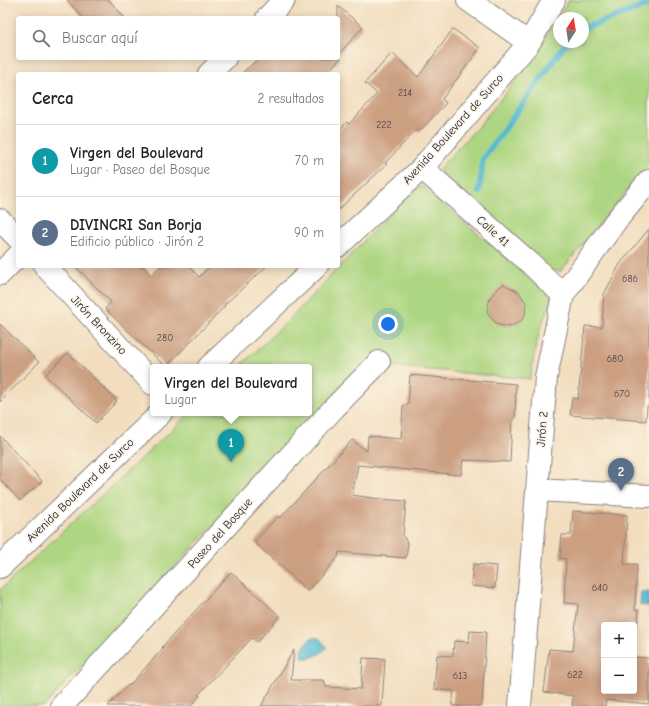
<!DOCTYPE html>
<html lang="es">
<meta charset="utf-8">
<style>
body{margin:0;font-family:"Comic Neue",sans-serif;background:#f6f6f6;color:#222}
.controls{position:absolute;right:12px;bottom:12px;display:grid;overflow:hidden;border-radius:4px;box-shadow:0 2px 10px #0003}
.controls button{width:36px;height:36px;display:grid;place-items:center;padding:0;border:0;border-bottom:1px solid #e0e0e0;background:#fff;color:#222;font:20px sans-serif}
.compass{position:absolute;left:553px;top:12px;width:36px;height:36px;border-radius:50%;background:#fff;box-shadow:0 2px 10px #0003;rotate:12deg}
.you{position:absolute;left:388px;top:324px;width:14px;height:14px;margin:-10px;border:3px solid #fff;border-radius:50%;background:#1a73e8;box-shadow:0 0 0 6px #1a73e833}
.badge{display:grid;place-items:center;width:26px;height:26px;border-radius:50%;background:#b5179e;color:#fff;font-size:13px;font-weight:700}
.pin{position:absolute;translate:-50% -33px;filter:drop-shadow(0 1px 2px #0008)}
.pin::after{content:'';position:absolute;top:21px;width:14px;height:12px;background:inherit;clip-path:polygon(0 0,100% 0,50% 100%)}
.popup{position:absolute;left:150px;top:364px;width:162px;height:52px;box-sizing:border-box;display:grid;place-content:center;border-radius:4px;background:#fff;filter:drop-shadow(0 1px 3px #0005);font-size:13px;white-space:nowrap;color:#767676}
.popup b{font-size:15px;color:#222}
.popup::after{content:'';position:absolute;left:50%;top:100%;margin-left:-8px;border:8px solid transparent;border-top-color:#fff}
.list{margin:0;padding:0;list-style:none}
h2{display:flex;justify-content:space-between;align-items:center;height:52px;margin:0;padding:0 16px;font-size:17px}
h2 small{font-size:13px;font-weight:400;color:#767676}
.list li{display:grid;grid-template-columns:26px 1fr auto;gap:12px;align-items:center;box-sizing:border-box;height:72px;padding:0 16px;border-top:1px solid #e0e0e0}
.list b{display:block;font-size:15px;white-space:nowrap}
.list p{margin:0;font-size:13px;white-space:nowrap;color:#767676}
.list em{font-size:13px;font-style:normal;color:#767676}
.icon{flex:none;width:22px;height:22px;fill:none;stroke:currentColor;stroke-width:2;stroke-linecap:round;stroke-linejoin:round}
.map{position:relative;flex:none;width:649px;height:706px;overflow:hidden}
.search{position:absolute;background:#fff;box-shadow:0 2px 10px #0003;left:16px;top:16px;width:324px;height:44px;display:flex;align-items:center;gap:10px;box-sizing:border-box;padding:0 14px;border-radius:4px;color:#767676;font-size:15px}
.panel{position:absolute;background:#fff;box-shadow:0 2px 10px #0003;left:16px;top:72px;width:324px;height:196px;border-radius:4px}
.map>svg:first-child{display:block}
.green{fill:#add682;stroke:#687c5e;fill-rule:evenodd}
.water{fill:#53b9d1;stroke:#3a6e86}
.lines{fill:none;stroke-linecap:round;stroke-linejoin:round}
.stream{stroke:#53b9d1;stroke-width:6}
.building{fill:#cc9f81}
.minor-casing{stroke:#8a807d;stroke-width:24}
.minor{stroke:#fff;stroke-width:22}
.labels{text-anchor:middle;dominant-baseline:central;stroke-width:3;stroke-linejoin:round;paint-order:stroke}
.number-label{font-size:10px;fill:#4c414c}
.street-label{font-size:12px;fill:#22223b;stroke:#fcf5e5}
</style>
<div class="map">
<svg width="649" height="706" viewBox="0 0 649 706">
<rect width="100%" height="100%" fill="#fcf5e5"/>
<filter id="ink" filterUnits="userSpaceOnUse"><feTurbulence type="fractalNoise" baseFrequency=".025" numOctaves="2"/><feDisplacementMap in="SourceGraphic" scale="8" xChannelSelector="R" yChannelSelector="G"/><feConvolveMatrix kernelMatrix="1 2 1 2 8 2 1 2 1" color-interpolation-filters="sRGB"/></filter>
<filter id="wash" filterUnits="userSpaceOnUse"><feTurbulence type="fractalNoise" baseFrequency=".012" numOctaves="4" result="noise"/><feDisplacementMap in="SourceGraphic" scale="16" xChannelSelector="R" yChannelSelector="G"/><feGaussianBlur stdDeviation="0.9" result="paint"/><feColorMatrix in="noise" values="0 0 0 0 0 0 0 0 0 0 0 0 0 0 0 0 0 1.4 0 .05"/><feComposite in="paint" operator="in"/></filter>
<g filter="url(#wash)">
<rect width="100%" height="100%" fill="#f2debf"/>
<path class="green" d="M569,0H649V164L561,271L551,270L438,170L477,128L522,73ZM559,18H583V42H559Z
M415,187H423L550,295L553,301C538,324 535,352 530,379L365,364L44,706H0V590L190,413H309V367H239L287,322Z"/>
<path class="water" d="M641,592H649V606L640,605Z
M311,638H319L327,647C323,653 311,660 303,658L302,649Z"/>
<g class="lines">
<path class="stream" d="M583,29L649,4
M479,192L483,159L567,42"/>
</g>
<g id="blocks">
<path class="building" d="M67,0H109L125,18H83Z
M338,6L363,27L338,55Z
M453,29L480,48L442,99L446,103L419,132L416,130L385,163L387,164L338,210V131L347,122L349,124L377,94L365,83L392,53L418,77Z
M259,58H341L325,74H241Z
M649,229V406H647L646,421L570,415L572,398L578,399L585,326L602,327L604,294L620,264Z
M75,266H143L151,275L160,266H189L199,277L210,266H267L224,305L225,306L166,367L105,309L111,302Z
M503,284L519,292L526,303L525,315L521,321L510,327L498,325L489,316L487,310L490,297Z
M0,324L39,362L0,402Z
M68,353L117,401L96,423L45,375Z
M410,375L516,384L515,418L512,421L510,462L463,460L461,475L358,465L352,495L379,499L406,501L403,536L408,544L406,558L339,552L338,557L308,591L254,542L278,516L280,518L352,440L367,451L368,436L401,439L403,406L408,405Z
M0,436L42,481L20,501L0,479Z
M573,511L627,515L624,564H637L635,610H639L637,626L634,630V625H604V691H634V657L649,658V704L606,700L605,706H572L573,696L544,692L549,649L573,651L578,604L564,603L566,559L560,558L562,535H571Z
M473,564L497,566L495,588L471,586Z
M231,572L280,616L257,642L252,638L198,695L200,696L191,706H108L128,685L129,686L163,648L162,647Z
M470,631L486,632L482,706H452L454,691L434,689L437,655L453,656L454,641L469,642Z
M294,650L291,680H324L326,687L361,689L363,658L385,659L382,706H261Z"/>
</g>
</g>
<g filter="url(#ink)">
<use href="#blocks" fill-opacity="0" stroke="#8a807d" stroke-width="1"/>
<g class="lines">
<defs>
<path id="minor" d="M468,0L529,43
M267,18L284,0
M209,74L225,58
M422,168L531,264L563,295
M0,220L18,238
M338,246L422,168L529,43L554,0
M45,266L153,384
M0,274L18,256
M209,367L317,266
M537,490L649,496
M0,567L161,413
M62,706L334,408L379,362
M520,706L546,377L563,295L615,222L649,181"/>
</defs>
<use href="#minor" class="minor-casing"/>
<use href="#minor" class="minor"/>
</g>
</g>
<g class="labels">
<g class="number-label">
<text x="405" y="93">214</text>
<text x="384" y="125">222</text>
<text x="630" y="279">686</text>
<text x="165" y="338">280</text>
<text x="615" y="359">680</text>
<text x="622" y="394">670</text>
<text x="600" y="588">640</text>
<text x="575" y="675">622</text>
<text x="460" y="676">613</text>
</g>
<g class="street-label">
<text transform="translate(453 129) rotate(-48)">Avenida Boulevard de Surco</text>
<text transform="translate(493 231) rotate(42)">Calle 41</text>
<text transform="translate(99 325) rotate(47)">Jirón Bronzino</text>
<text transform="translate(542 429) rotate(-85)">Jirón 2</text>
<text transform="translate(80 490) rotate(-44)">Avenida Boulevard de Surco</text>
<text transform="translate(220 533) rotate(-48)">Paseo del Bosque</text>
</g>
</g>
</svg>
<div class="controls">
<button>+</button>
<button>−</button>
</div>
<svg class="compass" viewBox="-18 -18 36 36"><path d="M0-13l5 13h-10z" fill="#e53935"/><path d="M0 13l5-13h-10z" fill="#767676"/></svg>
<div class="you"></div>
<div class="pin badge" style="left:231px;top:462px;background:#0f9aa8">1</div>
<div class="popup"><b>Virgen del Boulevard</b>Lugar</div>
<div class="pin badge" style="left:621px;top:491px;background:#5c6f8a">2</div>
<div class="search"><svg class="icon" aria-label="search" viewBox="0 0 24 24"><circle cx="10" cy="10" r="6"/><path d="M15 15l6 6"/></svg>Buscar aquí</div>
<section class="panel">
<h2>Cerca<small>2 resultados</small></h2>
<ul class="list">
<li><span class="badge" style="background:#0f9aa8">1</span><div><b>Virgen del Boulevard</b><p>Lugar · Paseo del Bosque</p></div><em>70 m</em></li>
<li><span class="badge" style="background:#5c6f8a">2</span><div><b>DIVINCRI San Borja</b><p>Edificio público · Jirón 2</p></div><em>90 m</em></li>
</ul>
</section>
</div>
